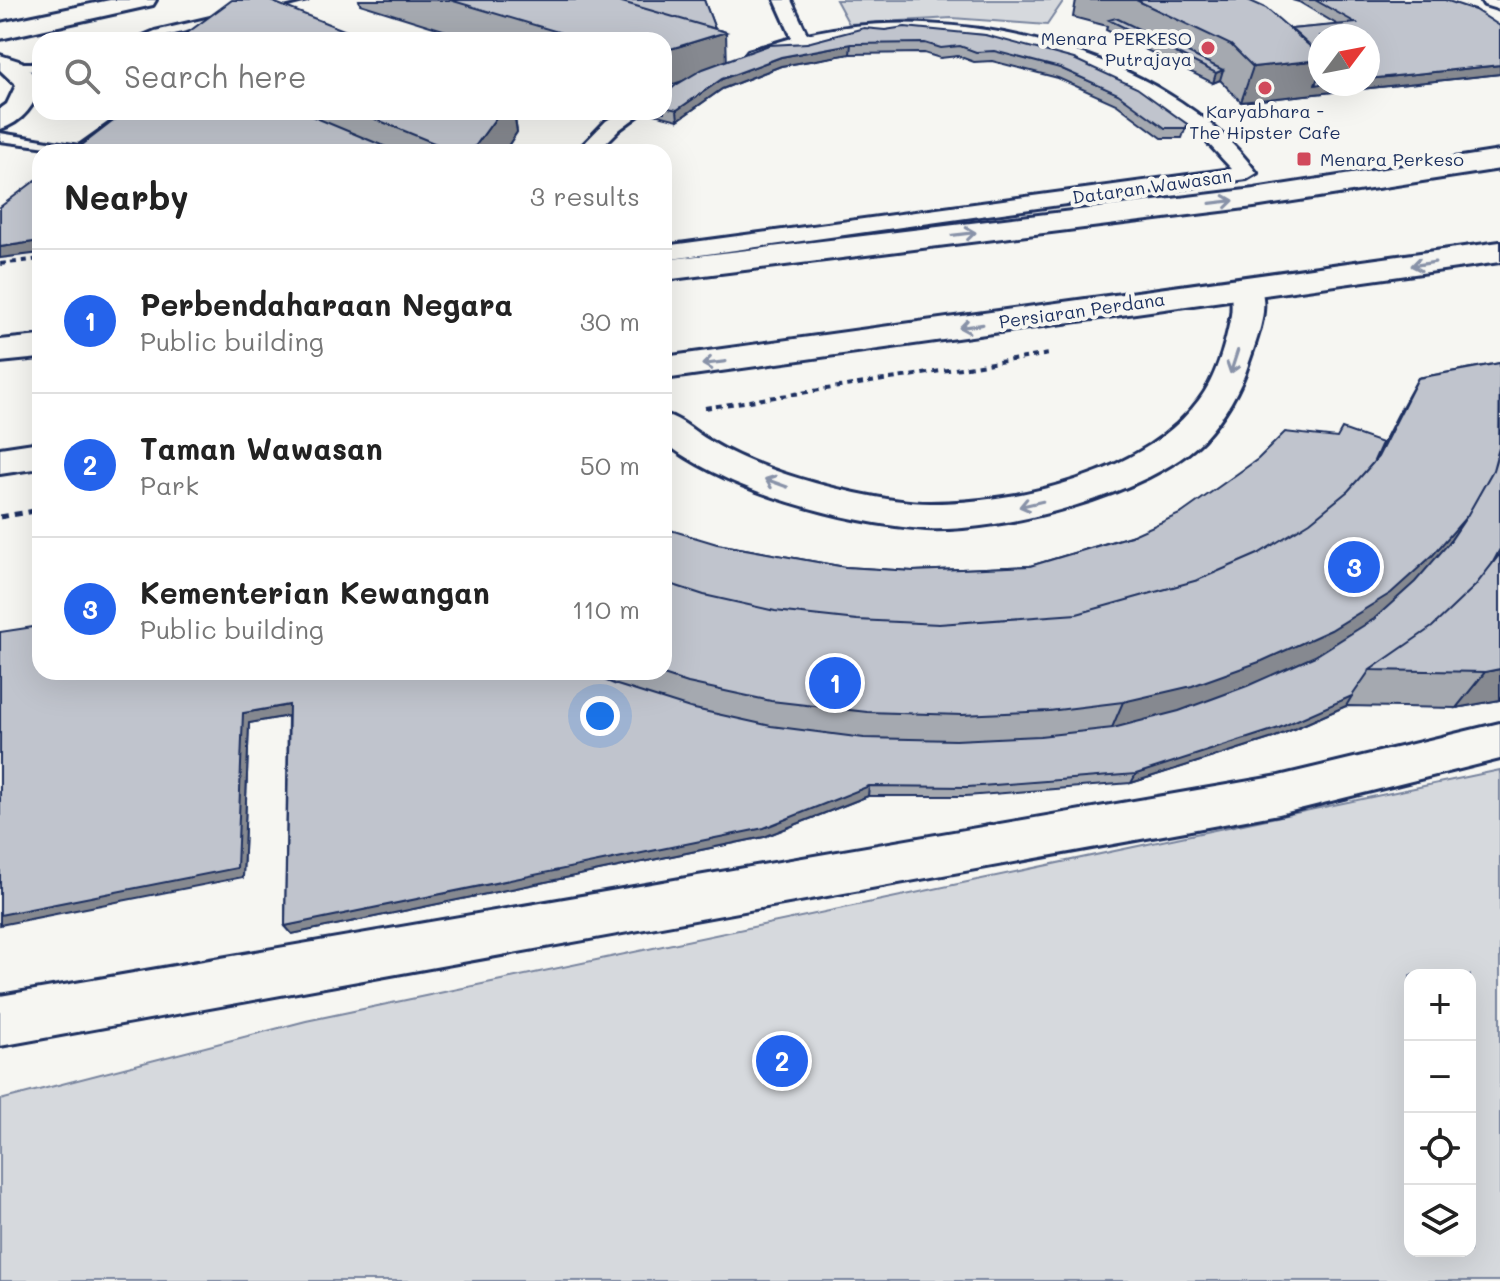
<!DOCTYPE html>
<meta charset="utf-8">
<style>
body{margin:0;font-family:Mali,sans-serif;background:#f6f6f6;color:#222}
.controls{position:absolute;right:24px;bottom:24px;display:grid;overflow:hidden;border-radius:16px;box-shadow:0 8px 32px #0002}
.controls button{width:72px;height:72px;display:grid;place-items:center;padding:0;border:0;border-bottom:2px solid #e0e0e0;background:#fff;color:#222;font:40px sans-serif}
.compass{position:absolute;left:1308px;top:24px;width:72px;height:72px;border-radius:50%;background:#fff;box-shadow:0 8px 32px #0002;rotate:58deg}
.you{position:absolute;left:600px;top:716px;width:28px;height:28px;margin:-20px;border:6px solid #fff;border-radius:50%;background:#1a73e8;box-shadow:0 0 0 12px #1a73e833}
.badge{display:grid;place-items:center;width:52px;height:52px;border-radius:50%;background:#2563eb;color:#fff;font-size:26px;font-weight:700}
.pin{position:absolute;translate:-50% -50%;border:4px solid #fff;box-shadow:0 2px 8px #0006}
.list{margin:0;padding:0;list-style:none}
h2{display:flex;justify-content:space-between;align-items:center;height:104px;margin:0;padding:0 32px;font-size:34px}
h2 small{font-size:26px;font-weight:400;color:#767676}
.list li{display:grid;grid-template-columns:52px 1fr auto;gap:24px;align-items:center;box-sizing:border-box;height:144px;padding:0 32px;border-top:2px solid #e0e0e0}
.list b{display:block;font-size:30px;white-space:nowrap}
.list p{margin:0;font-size:26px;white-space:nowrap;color:#767676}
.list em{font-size:26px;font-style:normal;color:#767676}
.icon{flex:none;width:44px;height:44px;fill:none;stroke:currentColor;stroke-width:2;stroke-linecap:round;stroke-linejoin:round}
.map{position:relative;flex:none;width:1500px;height:1281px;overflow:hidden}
.search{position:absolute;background:#fff;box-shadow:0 8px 32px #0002;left:32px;top:32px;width:640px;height:88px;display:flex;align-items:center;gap:20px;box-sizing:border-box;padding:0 28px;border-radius:24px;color:#767676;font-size:30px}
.panel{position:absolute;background:#fff;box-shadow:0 8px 32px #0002;left:32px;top:144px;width:640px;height:536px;border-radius:24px}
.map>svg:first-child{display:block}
.green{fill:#d6d9dd;stroke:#78849e;stroke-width:2;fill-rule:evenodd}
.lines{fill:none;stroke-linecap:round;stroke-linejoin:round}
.service-casing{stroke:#1b2f5e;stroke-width:6}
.pedestrian-casing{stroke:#1b2f5e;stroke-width:6}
.minor-casing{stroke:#1b2f5e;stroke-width:6}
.tertiary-casing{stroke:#1b2f5e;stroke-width:6}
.secondary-casing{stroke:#1b2f5e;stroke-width:6}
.primary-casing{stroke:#1b2f5e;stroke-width:6}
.path-far1{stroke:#1b2f5e;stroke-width:4;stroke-dasharray:6 5;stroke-linecap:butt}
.path{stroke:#1b2f5e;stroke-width:5;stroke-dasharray:8 6;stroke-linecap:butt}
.service{fill:#f6f6f2;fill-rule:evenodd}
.pedestrian{fill:#f6f6f2;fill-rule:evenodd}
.minor{fill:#f6f6f2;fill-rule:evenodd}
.tertiary{fill:#f6f6f2;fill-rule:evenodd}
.secondary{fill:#f6f6f2;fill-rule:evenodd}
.primary{fill:#f6f6f2;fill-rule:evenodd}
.wall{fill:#a5a9b0;stroke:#1b2f5e;stroke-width:2}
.shaded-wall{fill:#868990;stroke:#1b2f5e;stroke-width:2}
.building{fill:#c0c4cd;stroke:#1b2f5e;stroke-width:2}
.oneway{stroke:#8892a8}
.poi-dot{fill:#d1495b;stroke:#f6f6f2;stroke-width:3}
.labels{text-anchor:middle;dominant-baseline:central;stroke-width:8;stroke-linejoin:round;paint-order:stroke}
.far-poi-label{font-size:18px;fill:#1b2f5e;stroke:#f6f6f2;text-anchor:end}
.far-street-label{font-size:18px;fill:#1b2f5e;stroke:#f6f6f2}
</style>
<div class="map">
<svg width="1500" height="1281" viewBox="0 0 1500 1281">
<rect width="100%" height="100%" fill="#f6f6f2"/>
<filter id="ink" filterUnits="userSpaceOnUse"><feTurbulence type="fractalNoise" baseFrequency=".0125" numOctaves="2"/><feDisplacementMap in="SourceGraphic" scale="16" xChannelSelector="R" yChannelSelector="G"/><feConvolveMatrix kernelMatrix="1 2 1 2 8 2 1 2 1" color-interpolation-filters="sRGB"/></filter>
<g filter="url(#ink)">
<path class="green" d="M836,0H1064L1047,25L952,18L849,24Z
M1500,770V1281H0V1100L306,1021ZM1410,975H1470V1251H1410Z"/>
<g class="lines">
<defs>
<path id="service" d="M287,0H307L151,40H134L155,31Z
M14,63H40V71L10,70L8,67Z
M127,112H141L87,152L0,141V133L79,146Z"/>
<path id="pedestrian" d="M775,0H791L807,34C951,0 1166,49 1257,173L1247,179L664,260V246L1232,169C1219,156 1208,141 1193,129C1090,47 940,8 811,43L816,53L807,58L801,57L796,48L754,60L748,59L745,55L748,51L792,38Z
M706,69L712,70L715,74L712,78L664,99V86Z
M621,112H643L620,129L597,152H576L606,121Z"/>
<path id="minor" d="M0,55L22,62L40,82C37,104 22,123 0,129V109L7,104L16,85L0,70Z
M1246,278L1257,281C1272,303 1257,339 1249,362C1240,391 1224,417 1203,440C1151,494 1000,533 926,529C846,524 727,491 664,442V414C682,419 694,432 710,441C733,455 758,465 782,473C820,486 890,503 930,503C1018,503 1145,474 1199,400C1216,378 1226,343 1231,315C1233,304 1229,290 1235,281Z
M1500,723V759L1279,814L0,1046V996L1279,776Z"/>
<path id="tertiary" d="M110,0H156L153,5L0,39V23Z"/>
<path id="secondary" d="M1481,0H1500V10L1484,5Z"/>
<path id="primary" d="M1500,151V169L1254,207L664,280V260L1254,189Z
M1500,242V262L664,379V357Z
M40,336V358L0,362V340Z
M40,442V468L0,474V448Z"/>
</defs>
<use href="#service" class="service-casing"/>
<use href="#pedestrian" class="pedestrian-casing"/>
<use href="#minor" class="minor-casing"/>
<use href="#tertiary" class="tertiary-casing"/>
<use href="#secondary" class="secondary-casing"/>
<use href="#primary" class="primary-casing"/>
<path class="path-far1" d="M0,264L40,259
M705,408L1050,354"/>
<path class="path" d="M0,517L40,510"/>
<use href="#service" class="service"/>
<use href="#pedestrian" class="pedestrian"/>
<use href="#minor" class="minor"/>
<use href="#tertiary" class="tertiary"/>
<use href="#secondary" class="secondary"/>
<use href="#primary" class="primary"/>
</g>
<path class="wall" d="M359,0H704L715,29L726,32V61L807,43L885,30L985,35L1187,124L1182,138H1162L1116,104L1058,78L992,61L974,62L958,56L940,58L924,53L850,54L781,66L722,89L678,120L654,114V112H664V95L684,81L664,87V40H475L360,4Z
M1076,0H1248L1291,29L1338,25L1299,2L1292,0H1445L1500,74L1241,102L1220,80L1213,83L1106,30L1107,26L1073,17Z
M125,112H514L517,132L504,152H73Z
M1500,363V700L1456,708L1346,706L1273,738L1131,783L966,796H868L764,837L292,934L285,926L288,716L249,723L243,877L40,672H664L717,544L845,567L913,571L1030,566L1373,463L1397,416L1418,378Z"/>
<path class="shaded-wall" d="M726,32L727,67L664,87V51Z
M851,44L850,54L781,66L722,89L678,120L677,110L722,79L781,57Z
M1320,60L1321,84H1368V79L1500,65V74L1241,102L1253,67Z
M1223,70L1220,80L1213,83L1216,73Z
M500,112H514L517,132L504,152H471Z
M40,241V253L0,258V247Z
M1467,516L1442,553L1409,592L1368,629L1309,666L1108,737L1123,702Z
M1500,669V700L1456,708L1485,672Z
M1352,696L1346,706L1273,738L1131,783L1136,774Z
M289,705L294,715L249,723L243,877L0,925V915L243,713Z
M869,786L868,796L764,837L292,934L285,926Z"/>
<path class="building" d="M232,0H268L369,40L179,39Z
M450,0H615L726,32L664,51V40H585Z
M615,0H704L715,29Z
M1136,0H1248L1266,8L1320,55V60L1253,67L1231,45Z
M1315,0H1445L1475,10L1500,26V65L1368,79V36H1320V55L1291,29L1356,23Z
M1116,18L1223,70L1216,73L1109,20Z
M905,27L985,35L1074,59L1137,88L1187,124L1186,128H1165L1118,94L1060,68L994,51L976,52L960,46L941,48L925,43L851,44L781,57L722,79L677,110L664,107V95L676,85L703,69L769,45L807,43L864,28L885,30Z
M1320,72L1321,84L1315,85Z
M125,112H302L398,152H73Z
M358,112H500L471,152H456Z
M40,177V241L0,247V207Z
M1500,363L1499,450L1493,470L1467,516L1433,555L1391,593L1331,630L1262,661L1192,686L1123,702L1049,711L962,715L867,712L771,701L688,683L654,672H664V582L704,595L775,611L857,620L939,624L1077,614L1198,580L1258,554L1310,522L1348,491L1378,457L1418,378Z
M1342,429L1382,443L1373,463L1348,491L1310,522L1258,554L1198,580L1077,614L939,624L857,620L775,611L704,595L664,582V528L717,544L845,567L913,571L1030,566L1131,536L1182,513L1258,459L1285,432L1337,438Z
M1500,444V549L1492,564L1475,586L1432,627L1370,670L1352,696L1279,728L1136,774L968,787L869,786L764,828L285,926L289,705L243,713L237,868L0,915V632L40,626V672H585L614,684L690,708L771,726L864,738L956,740L1040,736L1113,728L1179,711L1247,686L1315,656L1374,619L1415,582L1449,543L1467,516L1493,470Z
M1500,554V669L1485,672L1370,670L1432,627L1475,586Z"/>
<defs><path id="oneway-shaft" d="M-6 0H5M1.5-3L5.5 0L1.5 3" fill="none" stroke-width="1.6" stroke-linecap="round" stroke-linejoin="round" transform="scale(2)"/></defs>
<g class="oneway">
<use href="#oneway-shaft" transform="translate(1222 202) rotate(-7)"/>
<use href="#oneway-shaft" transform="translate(964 234) rotate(-7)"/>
<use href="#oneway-shaft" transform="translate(1423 264) rotate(171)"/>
<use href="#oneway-shaft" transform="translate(971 326) rotate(172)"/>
<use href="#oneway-shaft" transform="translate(1234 362) rotate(108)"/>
<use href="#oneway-shaft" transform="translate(714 363) rotate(173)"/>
<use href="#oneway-shaft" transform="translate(776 483) rotate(-160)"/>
<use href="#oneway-shaft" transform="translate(1031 504) rotate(167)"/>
</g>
</g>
<g class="poi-dot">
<circle cx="1208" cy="48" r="8"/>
<circle cx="1265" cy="88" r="8"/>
<rect x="1296" y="151" width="16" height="16" rx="4"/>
</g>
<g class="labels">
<g class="far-poi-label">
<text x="1192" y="38">Menara PERKESO<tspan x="1192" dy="21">Putrajaya</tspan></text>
<text x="1265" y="111" text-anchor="middle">Karyabhara -<tspan x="1265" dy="21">The Hipster Cafe</tspan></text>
<text x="1320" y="159" text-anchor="start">Menara Perkeso</text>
</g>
<g class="far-street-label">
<text transform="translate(1152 186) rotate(-8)">Dataran Wawasan</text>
<text transform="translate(1082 310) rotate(-8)">Persiaran Perdana</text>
</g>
</g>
</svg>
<div class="controls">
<button>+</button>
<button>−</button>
<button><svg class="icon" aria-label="locate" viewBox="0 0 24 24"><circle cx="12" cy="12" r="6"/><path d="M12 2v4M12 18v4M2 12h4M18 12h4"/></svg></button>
<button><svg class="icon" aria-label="layers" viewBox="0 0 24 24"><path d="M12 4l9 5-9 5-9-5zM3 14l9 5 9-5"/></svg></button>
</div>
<svg class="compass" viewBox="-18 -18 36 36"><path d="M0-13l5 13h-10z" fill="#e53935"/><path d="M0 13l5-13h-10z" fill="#767676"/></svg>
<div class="you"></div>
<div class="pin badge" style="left:835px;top:683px">1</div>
<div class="pin badge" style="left:782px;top:1061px">2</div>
<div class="pin badge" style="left:1354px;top:567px">3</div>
<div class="search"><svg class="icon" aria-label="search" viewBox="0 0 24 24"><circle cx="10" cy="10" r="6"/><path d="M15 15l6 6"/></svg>Search here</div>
<section class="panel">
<h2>Nearby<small>3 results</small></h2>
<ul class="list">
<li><span class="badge">1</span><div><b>Perbendaharaan Negara</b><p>Public building</p></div><em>30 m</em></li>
<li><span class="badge">2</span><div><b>Taman Wawasan</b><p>Park</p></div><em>50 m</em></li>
<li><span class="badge">3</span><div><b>Kementerian Kewangan</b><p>Public building</p></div><em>110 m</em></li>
</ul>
</section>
</div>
